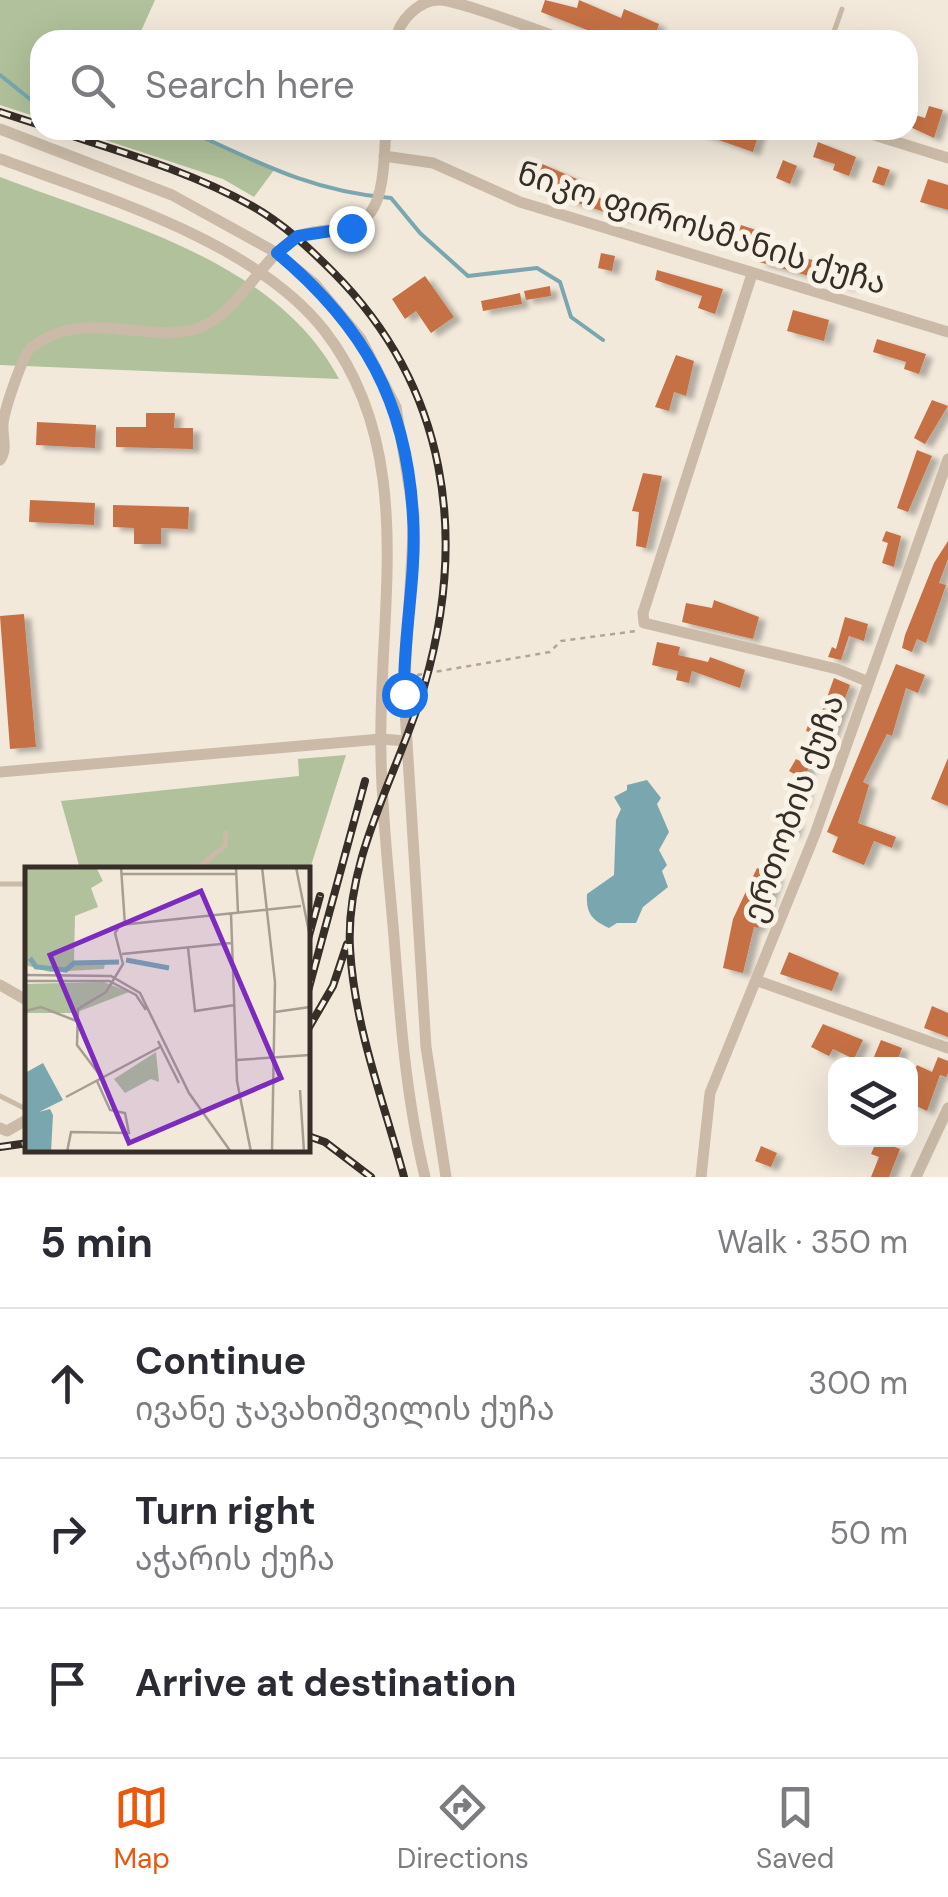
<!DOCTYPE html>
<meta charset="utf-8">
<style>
body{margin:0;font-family:"DM Sans","Noto Sans Georgian",sans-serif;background:#f2f2f3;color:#2b2b33}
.controls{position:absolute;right:30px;bottom:30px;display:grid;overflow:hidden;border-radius:20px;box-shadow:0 10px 40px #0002}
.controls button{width:90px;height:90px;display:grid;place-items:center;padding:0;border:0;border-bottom:2px solid #e1e1e2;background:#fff;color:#2b2b33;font:50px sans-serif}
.stop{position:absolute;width:30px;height:30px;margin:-22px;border:8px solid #1a73e8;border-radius:50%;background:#fff}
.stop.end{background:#1a73e8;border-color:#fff;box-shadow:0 2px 10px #0008}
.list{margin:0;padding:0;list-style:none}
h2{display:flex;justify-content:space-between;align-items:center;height:130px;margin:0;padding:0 40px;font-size:42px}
h2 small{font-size:32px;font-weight:400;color:#7c7c81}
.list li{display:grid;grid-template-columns:65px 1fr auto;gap:30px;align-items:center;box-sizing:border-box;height:150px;padding:0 40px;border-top:2px solid #e1e1e2}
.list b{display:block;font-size:38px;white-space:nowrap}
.list p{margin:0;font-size:32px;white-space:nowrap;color:#7c7c81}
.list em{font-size:32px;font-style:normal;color:#7c7c81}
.icon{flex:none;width:55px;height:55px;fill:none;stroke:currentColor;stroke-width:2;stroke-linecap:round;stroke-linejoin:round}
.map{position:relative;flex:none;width:948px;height:1177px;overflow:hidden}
.search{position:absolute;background:#fff;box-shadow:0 10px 40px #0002;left:30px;right:30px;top:30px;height:110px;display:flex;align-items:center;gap:25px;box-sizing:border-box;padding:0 35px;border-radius:30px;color:#7c7c81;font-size:38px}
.sheet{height:580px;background:#fff}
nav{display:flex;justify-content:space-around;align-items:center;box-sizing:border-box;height:140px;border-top:2px solid #e1e1e2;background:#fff;font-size:28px;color:#7c7c81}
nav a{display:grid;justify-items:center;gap:5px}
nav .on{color:#ea580c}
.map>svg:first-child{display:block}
.green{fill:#b0c19b}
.water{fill:#7aa7af}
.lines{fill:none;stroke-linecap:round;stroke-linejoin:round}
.stream{stroke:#7aa7af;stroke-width:4}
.building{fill:#c67144;filter:url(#shadow)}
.path{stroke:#b6a491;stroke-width:2.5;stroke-dasharray:5 5;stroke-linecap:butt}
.service{stroke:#cabaa7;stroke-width:5}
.minor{stroke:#cabaa7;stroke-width:11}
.rail-casing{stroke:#362e27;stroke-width:8}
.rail{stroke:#f9f3e7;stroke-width:4;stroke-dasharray:11;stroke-linecap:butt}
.route{stroke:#1a73e8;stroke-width:12}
.labels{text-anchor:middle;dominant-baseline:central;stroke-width:10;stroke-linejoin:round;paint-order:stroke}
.street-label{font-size:32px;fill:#362e27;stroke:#f9f3e7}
.inset-river{fill:none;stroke:#7aa7af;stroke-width:5}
.inset-road{fill:none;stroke:#a79e93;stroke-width:2.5}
.view{fill:#7b2cbf;fill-opacity:0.15;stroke:#7b2cbf;stroke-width:5}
.inset-edge{fill:none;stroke:#362e27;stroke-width:5}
</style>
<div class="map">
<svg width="948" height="1177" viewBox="0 0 948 1177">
<defs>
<filter id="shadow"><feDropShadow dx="7" dy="4" stdDeviation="2.5" flood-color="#0004"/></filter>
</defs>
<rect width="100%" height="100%" fill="#f2e9db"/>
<path class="green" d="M0,0H155L137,40H40V118L0,105Z
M75,130H187L274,170L254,197L223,179Z
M0,177C119,223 275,259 339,379L0,365Z
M346,755L308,875V869H80L61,801L299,776L298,759Z"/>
<path class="water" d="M647,780L661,798L657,804L669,832L659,850L667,865L662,871L668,887L643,907L636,923H617L609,928C592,920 586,914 587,894L614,875L616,820L621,809L614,797L627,790V785Z"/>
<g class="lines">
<path class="stream" d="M0,75L40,107
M187,130C257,162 313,192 391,198L420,233L468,276L537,268L560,282L571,317L603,340"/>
</g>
<path class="building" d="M545,0L577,8L579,0L621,18L624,9L659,24L656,33L671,36V40H613L541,12Z
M929,106L943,110L934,138L908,126V113L925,118Z
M690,130H760L753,152Z
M818,142L856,157L849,176L833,170L835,164L813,157Z
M783,160L797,166L790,184L776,178Z
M540,163L577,179L574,188L612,203L614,194L631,200L626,219L531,188Z
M878,166L890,170L884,186L872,182Z
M928,179L948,185V210L920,202Z
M741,225L759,231L753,250L735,244Z
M763,249L854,269L849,287L759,262Z
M601,253L615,256L612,271L598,268Z
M657,270L723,289L715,314L698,308L702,296L655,280Z
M425,276L454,317L431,333L416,311L405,319L392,299Z
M550,286L551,296L526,300L524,291Z
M520,293L522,304L483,311L481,301Z
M793,310L829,320L824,341L787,331Z
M877,339L926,354L919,374L904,369L906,362L873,352Z
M676,355L694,361L686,396L674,392L669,411L655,407Z
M932,400L948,406L925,444L914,438Z
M146,413H175L174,428H193V449L116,447V427H146Z
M37,422L96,425L95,448L36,445Z
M917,450L932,456L908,512L897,508Z
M643,473L662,476L646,548L636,546L639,512L632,511Z
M30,500L95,503L94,525L29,522Z
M113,505L189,507L188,529L161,528V544H134V528L113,527Z
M886,531L901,536L894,567L882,563L888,543L882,541Z
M948,541V559L939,583L946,585L926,643L917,639L912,652L902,648L905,635L934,563Z
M714,600L759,617L753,639L682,622L686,603L712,608Z
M24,614L36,747L10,749L0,616Z
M845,617L868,624L864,641L849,636L841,660L828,657L832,647L836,649Z
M657,642L680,647L678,655L708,662L710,657L745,670L740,688L692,671L689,683L676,680L678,671L652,665Z
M896,664L925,675L918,693L906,688L892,736L887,734L863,782L869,785L858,823L896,837L892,848L874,841L864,865L832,852L838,837L827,832Z
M834,678L850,685L830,739L822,736L815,763L806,760L813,733L806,731L812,714L820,717Z
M948,758V806L931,799Z
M796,759L810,766L803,779L789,771Z
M791,787L806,790L803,804L788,801Z
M781,816L797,820L793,835L777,831Z
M757,868L777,876L758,928L754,927L743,973L723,968L733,919Z
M789,952L839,973L832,991L780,974Z
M932,1006L948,1013V1037L924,1028Z
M823,1024L863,1040L854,1059L833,1049L829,1056L811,1047Z
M881,1040L902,1048L896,1064H871Z
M938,1057L948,1061V1073L946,1077L940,1075L927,1111L910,1103V1079L917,1065L932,1072Z
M877,1140L900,1149L889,1177H871L879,1157L871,1154Z
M761,1146L777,1153L771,1167L755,1161Z"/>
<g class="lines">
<path class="path" d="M417,675L550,652L561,641L636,631"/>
<path class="service" d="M831,40L842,9
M196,869L225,846L226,833
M0,884H28
M0,1096L28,1110"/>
<path class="minor" d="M396,40C398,22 418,0 439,0C459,0 541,32 566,40
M0,129L172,195L277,253L315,284L361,339L396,407L414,517L404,694L426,1047L446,1177
M858,130L948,158
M384,156L433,163L520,202L948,332
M0,159C103,197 254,241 324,330C420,453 377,613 381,756C382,816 389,877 394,937C400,1017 406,1098 425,1177
M752,274L643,613L644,623L837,669L869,682
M0,460C8,448 2,438 3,424C4,411 23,353 32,347C80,310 133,339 187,331C234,324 255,264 294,239C318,224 350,238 371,212C385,192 384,153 386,130
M0,772L381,739L406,741
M758,981L948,1048
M0,985L28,1001
M0,1128L7,1131L28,1119
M701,1177L710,1093L815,834L948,459
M916,1177L948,1108"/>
<defs>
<path id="rail" d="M0,112L40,125
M54,130C121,152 190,171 252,206C284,224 309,248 334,273C448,388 468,536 424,687C399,772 345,857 350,948C354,1025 384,1103 404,1177
M308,939L320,896
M308,991L365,781
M308,1029L333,986L347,944
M308,1136L325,1142L371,1177
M0,1147L28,1143"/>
</defs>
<use href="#rail" class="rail-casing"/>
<use href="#rail" class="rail"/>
</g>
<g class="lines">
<path class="route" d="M351,228L298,236L277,253C364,326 407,402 413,517C417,575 403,635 404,694"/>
</g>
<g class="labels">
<g class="street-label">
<text transform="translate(702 228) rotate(17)">ნიკო ფიროსმანის ქუჩა</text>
<text transform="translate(793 808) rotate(-70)">ერთობის ქუჩა</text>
</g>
</g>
<g transform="translate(25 867)">
<rect width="285" height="285" fill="#f2e9db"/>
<path d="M0,0L72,2L78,14L66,21L73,40L50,49L49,95L80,96L79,102L25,105L0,98ZM79,115L104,125L50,146H0V117ZM131,185L134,215L126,212L100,226L89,212Z" fill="#b0c19b"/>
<path d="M18,196L38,233L14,245L25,242L28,248L26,285H0V206Z" fill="#7aa7af"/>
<path class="inset-river" d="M5,91L11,100L41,103L49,96L94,95M101,93L144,101"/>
<path class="inset-road" d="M96,0L100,58M211,0L213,46M237,0L250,115L247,285M271,0L285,70M97,7H212M206,47L212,214L226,285M163,81L170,144L210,138M97,87L206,76M0,108L86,109L115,126L164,226L206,285M0,114H84L111,128L121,143M0,144L16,140L54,155M250,145L285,140M133,174L154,216M212,193L285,188M77,211L52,178L53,142L81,125L98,97L90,66L95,58L276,39M275,223L279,285M41,230L137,179M42,285L46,265L104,266L100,246L85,243L72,214"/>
<path class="view" d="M176,24L256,211L104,276L25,88Z"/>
<rect width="285" height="285" class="inset-edge"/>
</g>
</svg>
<div class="controls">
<button><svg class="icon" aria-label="layers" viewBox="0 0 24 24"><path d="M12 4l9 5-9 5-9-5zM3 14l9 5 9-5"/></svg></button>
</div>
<div class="stop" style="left:404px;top:694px"></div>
<div class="stop end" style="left:351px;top:228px"></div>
<div class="search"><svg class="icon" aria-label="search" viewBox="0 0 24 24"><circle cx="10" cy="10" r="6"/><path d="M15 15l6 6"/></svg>Search here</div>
</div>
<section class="sheet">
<h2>5 min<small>Walk · 350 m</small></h2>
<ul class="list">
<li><svg class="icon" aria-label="ahead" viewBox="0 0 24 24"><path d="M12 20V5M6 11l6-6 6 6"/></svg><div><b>Continue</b><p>ივანე ჯავახიშვილის ქუჩა</p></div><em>300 m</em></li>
<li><svg class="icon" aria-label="right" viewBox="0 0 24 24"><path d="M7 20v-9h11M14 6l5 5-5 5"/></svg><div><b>Turn right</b><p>აჭარის ქუჩა</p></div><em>50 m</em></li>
<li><svg class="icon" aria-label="arrive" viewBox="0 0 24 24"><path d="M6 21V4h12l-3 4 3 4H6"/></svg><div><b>Arrive at destination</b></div></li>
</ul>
</section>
<nav>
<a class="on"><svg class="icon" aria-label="map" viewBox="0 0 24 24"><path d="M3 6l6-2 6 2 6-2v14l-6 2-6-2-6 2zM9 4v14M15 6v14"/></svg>Map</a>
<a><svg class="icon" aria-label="directions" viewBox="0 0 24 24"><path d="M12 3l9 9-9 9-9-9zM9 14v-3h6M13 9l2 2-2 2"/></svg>Directions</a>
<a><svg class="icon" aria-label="saved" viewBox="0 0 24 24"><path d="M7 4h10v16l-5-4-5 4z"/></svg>Saved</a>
</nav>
